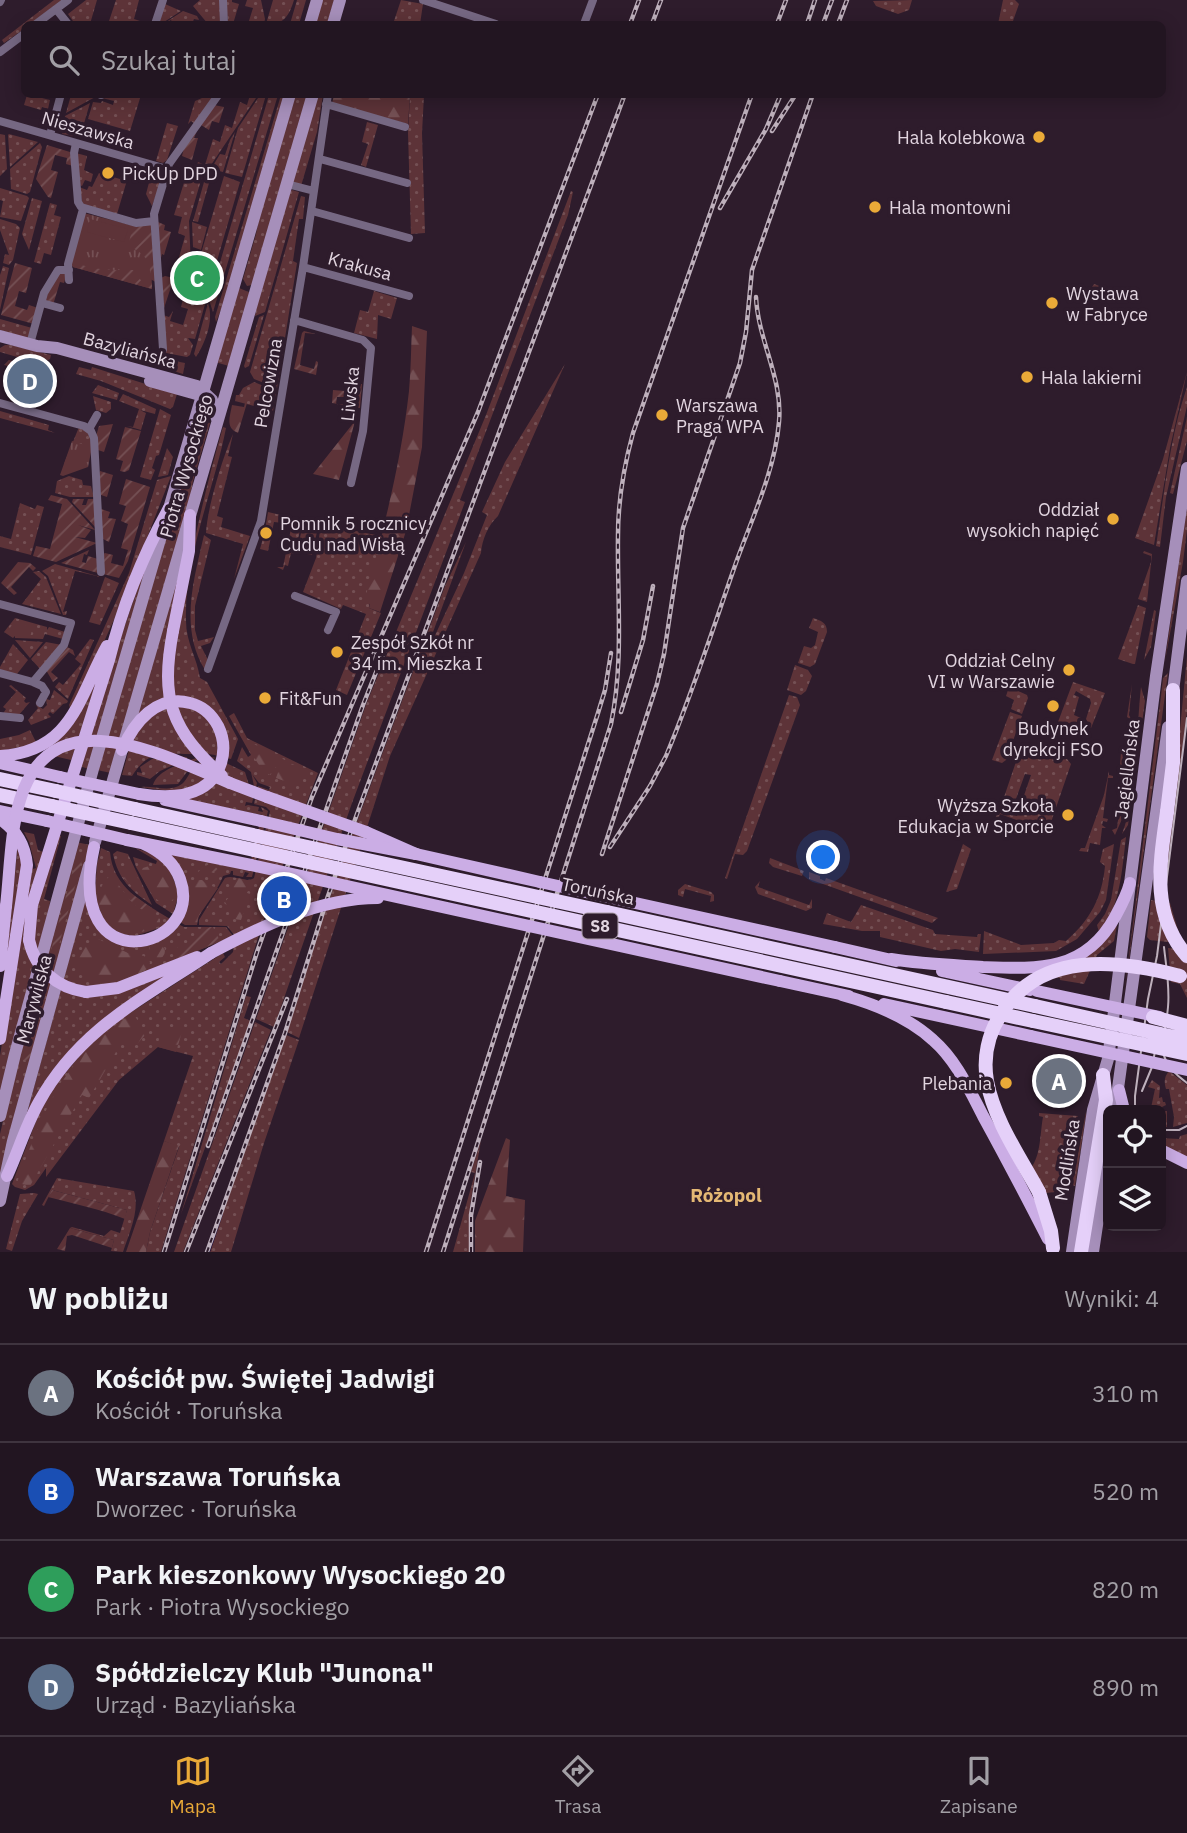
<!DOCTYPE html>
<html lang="pl">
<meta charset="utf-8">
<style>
body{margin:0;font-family:"IBM Plex Sans",sans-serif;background:#2a1e2a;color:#f1f3f6}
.controls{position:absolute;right:21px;bottom:21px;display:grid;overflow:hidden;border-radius:10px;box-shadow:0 4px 18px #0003}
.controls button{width:63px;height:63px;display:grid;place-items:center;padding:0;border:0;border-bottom:2px solid #3f343f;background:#221521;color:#f1f3f6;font:35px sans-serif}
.you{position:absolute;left:824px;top:858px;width:24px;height:24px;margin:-18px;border:5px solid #fff;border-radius:50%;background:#1a73e8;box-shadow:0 0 0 10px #1a73e833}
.badge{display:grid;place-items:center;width:46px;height:46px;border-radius:50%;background:#eaaa38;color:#fff;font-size:23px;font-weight:700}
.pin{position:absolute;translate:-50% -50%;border:4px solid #fff;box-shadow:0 2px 7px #0006}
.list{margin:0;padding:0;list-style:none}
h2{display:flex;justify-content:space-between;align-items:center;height:91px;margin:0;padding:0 28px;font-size:30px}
h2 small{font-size:23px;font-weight:400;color:#a29fa5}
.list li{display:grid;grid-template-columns:46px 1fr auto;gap:21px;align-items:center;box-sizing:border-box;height:98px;padding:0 28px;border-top:2px solid #3f343f}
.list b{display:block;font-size:26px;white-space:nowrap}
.list p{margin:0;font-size:23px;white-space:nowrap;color:#a29fa5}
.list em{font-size:23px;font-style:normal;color:#a29fa5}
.icon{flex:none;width:38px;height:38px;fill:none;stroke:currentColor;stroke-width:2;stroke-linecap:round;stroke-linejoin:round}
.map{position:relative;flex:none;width:1187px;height:1252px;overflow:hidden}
.search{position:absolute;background:#221521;box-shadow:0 4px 18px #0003;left:21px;right:21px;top:21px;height:77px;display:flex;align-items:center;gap:18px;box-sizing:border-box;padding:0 24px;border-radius:10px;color:#a29fa5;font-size:26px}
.sheet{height:483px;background:#221521}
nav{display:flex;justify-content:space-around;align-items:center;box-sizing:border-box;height:98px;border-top:2px solid #3f343f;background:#221521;font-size:19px;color:#a29fa5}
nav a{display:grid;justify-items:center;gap:4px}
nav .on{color:#eaaa38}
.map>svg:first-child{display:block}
.grass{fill:url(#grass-dots)}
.forest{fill:url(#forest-firs)}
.park{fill:url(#park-tufts)}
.garden{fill:url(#garden-furrows)}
.pitch{fill:#5d3338}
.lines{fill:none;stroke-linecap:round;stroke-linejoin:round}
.stream{stroke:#0e0032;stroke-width:2}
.street{stroke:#766883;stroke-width:8}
.secondary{stroke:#a68fba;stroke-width:12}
.primary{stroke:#cbade5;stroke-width:12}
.highway{stroke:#e5d0f9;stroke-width:14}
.tram{stroke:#beb0bc;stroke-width:2}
.rail-casing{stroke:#beb0bc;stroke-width:4.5}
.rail{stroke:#2e1c2c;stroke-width:2;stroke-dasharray:5;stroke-linecap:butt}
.primary-bridge{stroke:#cbade5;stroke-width:12}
.highway-bridge{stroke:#e5d0f9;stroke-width:14}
.poi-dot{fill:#eaaa38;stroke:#2e1c2c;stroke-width:2.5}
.labels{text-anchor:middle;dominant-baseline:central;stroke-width:7;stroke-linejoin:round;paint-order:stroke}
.shield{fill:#2e1c2c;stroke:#ac9eaa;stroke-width:2}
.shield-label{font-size:16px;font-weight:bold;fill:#e2d5e0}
.street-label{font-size:18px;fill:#e2d5e0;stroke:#2e1c2c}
.poi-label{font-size:18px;fill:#e2d5e0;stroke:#2e1c2c;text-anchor:start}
.neighbourhood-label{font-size:19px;font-weight:bold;fill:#e4b874;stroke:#2e1c2c}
</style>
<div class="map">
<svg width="1187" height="1252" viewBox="0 0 1187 1252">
<defs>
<pattern id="grass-dots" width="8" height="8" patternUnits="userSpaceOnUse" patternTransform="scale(1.75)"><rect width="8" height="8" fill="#5d3338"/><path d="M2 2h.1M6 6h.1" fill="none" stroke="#745054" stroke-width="1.8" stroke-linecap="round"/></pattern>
<pattern id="forest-firs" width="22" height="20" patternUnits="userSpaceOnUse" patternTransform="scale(1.75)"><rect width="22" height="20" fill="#5d3338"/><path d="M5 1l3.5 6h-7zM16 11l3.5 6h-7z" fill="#745054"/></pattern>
<pattern id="park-tufts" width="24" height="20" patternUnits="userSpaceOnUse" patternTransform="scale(1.75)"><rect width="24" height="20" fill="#5d3338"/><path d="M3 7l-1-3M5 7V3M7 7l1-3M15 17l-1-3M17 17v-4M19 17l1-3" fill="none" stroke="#745054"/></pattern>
<pattern id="garden-furrows" width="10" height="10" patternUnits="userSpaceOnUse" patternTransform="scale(1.75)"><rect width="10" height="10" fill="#5d3338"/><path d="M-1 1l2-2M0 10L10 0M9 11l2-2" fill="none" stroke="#745054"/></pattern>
</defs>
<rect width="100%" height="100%" fill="#2e1c2c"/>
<path class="grass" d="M54,0H62L30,24H24V29L4,43L2,40Z
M86,0H97L90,24H75L68,14Z
M116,0H139L134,19L140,21L139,24H108Z
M200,0H221L222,24H208L193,6Z
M226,0H232V2L239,4L233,24H228Z
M247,0H261L265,19L264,24H248L253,8L245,6Z
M273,0H294C289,16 284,25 266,24Z
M297,0H306L299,24H290Z
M321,0H334L327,24H314Z
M401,0L423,4L420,24H393Z
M912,0L909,10L898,14L876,6L873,1Z
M1003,0H1015L1019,4L1013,21H1005L998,24Z
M165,4L181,11L161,24L158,23Z
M183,11L197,16L199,20L194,19L192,24H174V22L170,20L169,24H163Z
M27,95H39L38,97L50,100L48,109L42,107L41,110L24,105Z
M71,95H99L66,113Z
M103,95H141L130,131L88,119L93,102L101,103L102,101L113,105L114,101L102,98Z
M209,95H216L195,124L191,121L188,124L195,101Z
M250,95H258L209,168L197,165L198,162L205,165L213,139L220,142L225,125L232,128L240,102L247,105Z
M260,95H266L242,177L225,173L238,128Z
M269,95H278L213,312L209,300Z
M281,95H286L227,295L216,322L215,317Z
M294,95H309L252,285L247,286L243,279L256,234L262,204Z
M317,95H323L317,132L301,186L295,185L292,178Z
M410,95H424L422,133L425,233L411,234L408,133Z
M90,103L80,137L62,134L65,116Z
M367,122L378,125L366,167L361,165L368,144L362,142Z
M167,123L178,126L167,160L163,163L156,161Z
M235,132L223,172L211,169L220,154L225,155L230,140Z
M0,134L5,135L7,169L0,176Z
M9,134L38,142L10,167L8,135Z
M40,143L42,147L30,192L27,194L11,189L10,169Z
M76,153L87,156L84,170L93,174L91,182L85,180L82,186L79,185Z
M196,168L204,170L189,221L191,265L178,261L185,236L178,233L182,217L174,215L186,176L193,179Z
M130,170L117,214L83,205L79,187L87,190L89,186L92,187L99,173L120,179L123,171L128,172Z
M151,175L162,179L152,206L146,194Z
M224,176L240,182L214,271L197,267Z
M204,182L209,183L198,222L193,221Z
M0,188L27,196L29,198L21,221L0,217L3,201L0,200Z
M292,190L299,192L265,312L255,316L258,297L289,192Z
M571,191L573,192L568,215L460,500L465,502L352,803L274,1027L256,1019L367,702L486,415Z
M301,196L305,197L303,219H299L293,261L297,263L277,388L254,379L250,372Z
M32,198L42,201L29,250L22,234Z
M50,203L57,205L54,215L61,217L51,255L44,253L41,264L34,262Z
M0,219L16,224L20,228L13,260L9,265L3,263L5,254L9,255L0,230Z
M192,222L207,227L201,250L193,247Z
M3,266L9,268L0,310V275Z
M1094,284L1113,291L1109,303L1087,295Z
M186,287L208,294L195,339L188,338L193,345L190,355L187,357L166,353L163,315L169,317L173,311L170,321L183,325L188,309L181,307Z
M239,288L251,293L229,366L215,362Z
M374,291L397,298L391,319L378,315L377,339L354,333L360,310L368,312Z
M208,303C214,320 206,342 196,357L194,354Z
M264,315L249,366L245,368L244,366L259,317Z
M0,319L32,328L30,339L0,330Z
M5,345H11L51,355L50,359L41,364L0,352V348Z
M134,353L185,363L183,374L139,360V358H131Z
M565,364L498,516C488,525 482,540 481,553L390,756L299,1038L287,1032L322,920L358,819L445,586L466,542L429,643L431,644L464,573L487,515L482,512L505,462Z
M79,367L91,370L92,367L177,394L173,407L170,409L101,381L76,374Z
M1187,372L1170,448L1154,545L1135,538L1163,459Z
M254,382L276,391L273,411L235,401L236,395H239L243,388Z
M98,385L119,393L117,400L92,393Z
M1187,387V406L1166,497L1160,547L1156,546C1164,495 1170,436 1187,387Z
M123,394L156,409L155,414L140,410L146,413L141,430L127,426L133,427L139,409L119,401Z
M93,396L111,402V409L106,413L96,410Z
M160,409L171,415L159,455L156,456L152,468L155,470L151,480L140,477Z
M0,411L49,425L48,430L55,433L0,418Z
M1187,417V441L1173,494L1170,493Z
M199,420L210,423L193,481L190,499L111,773L97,770Z
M79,427L89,433L92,447L64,464Z
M223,427L226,428C214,490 184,557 186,621C186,642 197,658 200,678L207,682L238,739L231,759L227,758L219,721L174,698C170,658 179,619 186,580C197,528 208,478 223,427Z
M233,434L228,456L232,457L217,516L223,518L221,527L250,536L234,579L243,544L206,533C207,509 223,456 233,434Z
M167,448L173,457L168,475L158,477Z
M69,476L82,480L83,485L91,486L94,497H70L55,493L57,481Z
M171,476L122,602L78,699L70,708L69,705L129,573L157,480Z
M20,503L35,509L37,505L44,507L31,555L0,547V536L11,539Z
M1187,503V530L1183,562L1165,661Z
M268,512L302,520L295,554L291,553L288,566L285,565L283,570L277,567H283L292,524L274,522L268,551L260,549L264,535H267L268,531L265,530Z
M321,524L381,536L369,608L381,613L347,695L336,690L366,614L343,605L341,609L303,592L316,558Z
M204,535L211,540L195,606V630L198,641L214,637L210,643L201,646L208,660L205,670C179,628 194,579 204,535Z
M153,544L89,769L79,766L115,654Z
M184,549L165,699L135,720Z
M1144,551L1152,554L1147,602L1138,599L1151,562V556L1143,553Z
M55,564L101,577L75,571L63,612L67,611L66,615H63L48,576L42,571Z
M39,571L46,577L61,614L22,604L41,579L33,572Z
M105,577L119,583L100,625L89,622Z
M1138,605L1146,608L1135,664H1133L1118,659Z
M1154,610L1156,611L1151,647L1144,660Z
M15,618L47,627V630L49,627L65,632L63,639L45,634L43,639L15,638V636L13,638L4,632Z
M813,618C821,621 827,622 827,632L815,664L810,667L798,663L804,646L811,648L815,645L818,632L809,628Z
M90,639L94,640L68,699L55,687L59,682L63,685L81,664L75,659Z
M15,640L43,642L30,658Z
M46,642L62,645L41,670L31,659Z
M13,644L28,660L17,674L0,671V667Z
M106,654L70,764L71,760L54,756L46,748Z
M1187,656V712L1165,887Z
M795,665L808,670L812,676L806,691L801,695L787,690Z
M1168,673L1124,996L1161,696L1163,678Z
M1073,682L1105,693L1091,728L1086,719L1091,703L1090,699L1076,691L1074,695L1079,697L1074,715L1083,719L1086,728L1073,730L1058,722Z
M1132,684L1129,715L1134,725L1122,819L1115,835L1112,830L1117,828L1125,768L1120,766L1121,752H1127L1130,719L1127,717Z
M11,685L26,698L24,701L26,703L30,702L18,716L2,715L6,709L3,707L16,692L9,686Z
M1009,687L1027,695L1028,698L1022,714L1011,709L1014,700L1006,696Z
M1141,687L1145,701L1128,825L1122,834C1138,793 1136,731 1141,687Z
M54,690L68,701L67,703L63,704L53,714L50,712L48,714L51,717L31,725L28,720L38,708L36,705L43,709L47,705L46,699L50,700Z
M789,695L797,697L800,705L747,851L743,855L735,854L727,879L725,878Z
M174,705L196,709L216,728L218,756C208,753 201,754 190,754C163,754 148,750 132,776L122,775L130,746L146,717Z
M1010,712L1022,716L1006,760L1002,763L992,760Z
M234,713L247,738L318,773L270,899L161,1252H146L150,1232L179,1147L164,1141L193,1056L158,1047L119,1080L46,1177V1168L34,1185L25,1190L15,1187L12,1184L38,1116L51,1090L99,1033L223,953L225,957L219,962L221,964L233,952L235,936L227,926L199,925V920L225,878C235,874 245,884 254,878L270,811L266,807L254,804L258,786L269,790L270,787L259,783L252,774L257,783L252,803L246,802L245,806L248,805L259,807L258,811L263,812L261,807L268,811L252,877H246L249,873L245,872L243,877L233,875V871H231L230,874L223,876C217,894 199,907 197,925H185L180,922L186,907L163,852L249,869L262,815L184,799L226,763L245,772L249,785L254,786L251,772L237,761L242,747L248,757L251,755L229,716Z
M30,730L37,744L0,751V739L19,735Z
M1023,748L1035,750L1031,757L1038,759L1040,754L1036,752L1037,748L1067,759L1071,764L1048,831L1000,814L996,826H992L1000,807L1012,811L1011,814L1017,816L1031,775L1025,774L1013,807L1002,803L1020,750Z
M204,755L216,758L195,761L178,784L153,785C158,768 188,762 204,755Z
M169,756L187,757V759L160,771L150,779L137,775V772L142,773L140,767L152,759Z
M213,760L218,761C202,794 173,793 141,787C153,785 173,794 184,782C189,776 191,769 197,763Z
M1109,771V775L1113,776V778H1108L1103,818L1108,819L1107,822L1103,821L1102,825L1106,828H1102L1100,845L1090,843L1088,852L1079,851L1081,848H1085L1104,795Z
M24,832L34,834L38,850L43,852L32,925L57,836H61L44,899L50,901L48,917L0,1102V1056L31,855L33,869L36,868L29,842Z
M1126,837C1121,877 1120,921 1085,946L1099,932L1097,925L1105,914L1111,900L1121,840Z
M76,842L90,845L0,1177V1134L15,1070Z
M18,844L23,867L0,1010Z
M963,844L971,849L957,889L946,892Z
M1114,844L1106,900L1100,912L1077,939L1056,951L983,954L984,931L1021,945L1054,943L1059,940L1066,941C1090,920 1102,898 1105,866L1100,862L1103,849Z
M101,848L110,852C113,888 143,902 170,919L165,926L132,937L94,904L97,864Z
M135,848L150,853L168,866L179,893L173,914L156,903L136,867L133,857L156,864L157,861Z
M117,851L128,854L152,905C131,891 118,879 113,854Z
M770,858L804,871L802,876L773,867L769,863Z
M809,872L820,876V879L825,881L826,878L938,918L932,923L809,879Z
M760,881L758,887L809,905L812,899V908L806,911L758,894L755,887Z
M685,884L711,892L714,895V901L710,902L711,896L685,889L683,897L678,895V890Z
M86,897L93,922L118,942L178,924L184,927H226L233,936L122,983L193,961L96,1026L19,1142Z
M1151,900L1170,903L1180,937L1168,942L1150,940L1147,937Z
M861,905L933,930L935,934L977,937L978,934H981L979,952L955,949L941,951L880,937V931H862L823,924L827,913L851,922Z
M1117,925L1114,941L1097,955L1084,984L1060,980V978L1056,977Z
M1168,948L1187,950V998L1180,984L1171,982Z
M246,996L251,997L244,1018L251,1021L181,1214Z
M255,1022L271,1030L183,1252H174Z
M286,1035L299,1040L264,1143L231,1252H209Z
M1169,1071L1187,1085V1123L1173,1127L1174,1117L1169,1089H1166C1164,1082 1164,1077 1169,1071Z
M1152,1080L1160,1086L1159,1098L1162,1097L1163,1102H1165L1166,1105L1162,1107L1163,1111H1167V1127L1161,1126V1110H1144L1143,1106L1151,1108L1155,1089L1148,1087Z
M1086,1112V1115L1075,1186L1072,1185Z
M1039,1113L1078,1116L1067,1128L1060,1188L1055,1192L1046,1193L1031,1168C1041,1155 1040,1133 1043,1117L1039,1116Z
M1077,1121L1066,1184L1062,1187L1069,1130Z
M1187,1134V1159L1161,1145V1138L1179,1139L1180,1136Z
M481,1140L470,1206L469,1252H453L475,1173L471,1172Z
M57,1178L134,1191C140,1211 129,1233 123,1252L111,1251L114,1240L70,1228L72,1227L104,1236L111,1230L120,1233L127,1210L52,1190L44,1206L42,1205Z
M34,1193L38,1194L22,1221L12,1251L6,1249L20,1194Z"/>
<path class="forest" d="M334,95H410L408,124L332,104Z
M412,326L427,331L422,447L406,531L380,612L369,608L370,604L364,602C383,532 401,463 409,391C411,369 411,347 412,326Z
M245,403H247L238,433C225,428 230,417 232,405L244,407Z
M355,421L339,480L313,474Z
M250,742L308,772C300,787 290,783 276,778L279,769L274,767L270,775C258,769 254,755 247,744Z
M130,863L146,894H139L122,876L123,868Z
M149,866L159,869L174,885V898L169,904C153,904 147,885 140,873L143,868Z
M111,875L133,904L160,919V926C154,928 134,935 128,935C99,932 88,892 111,875Z
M238,878L247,880L249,886L247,893L250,894L241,920L227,918L232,909L224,903L230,896L228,891Z
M197,880H202L208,885L218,888L198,917L197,925H192L181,919L190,890Z
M98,939L128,953L144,956L150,962L149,967C136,978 113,986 96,983L89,976L79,972L76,964L84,946Z
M149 951a8 8 0 1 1 16 0a8 8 0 1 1-16 0Z
M133,1013L146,1034L136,1045L123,1040L89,1098L82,1095L30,1186L17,1183C45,1106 63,1059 133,1013Z
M184,1025L176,1052L158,1047L160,1030Z
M506,1138L510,1140L506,1196L525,1200L523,1252H475V1221Z
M164,1141L179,1146L150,1232L146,1252H126Z"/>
<path class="park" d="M84,213L150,230L152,289L73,267L71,264Z
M185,263L214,271L208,294L186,287L188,281L181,279Z
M72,441L92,447L88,467L63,476L60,475Z
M14,622L33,627L30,637L11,635L7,632Z"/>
<path class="garden" d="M214,105L224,107L219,123L212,121L209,130L201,125Z
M197,131L194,138H198L192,160L182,156L184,148Z
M47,145L70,152L73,166L66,164L67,158L55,155L51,170L58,172L51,198L48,197L36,179Z
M158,222L165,225L164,230L171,232L164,255L162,254L160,261Z
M143,224H151L156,282L150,279C153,262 143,252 128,246L132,230H135L137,226Z
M72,260C89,271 112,270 133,270L143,283H152V289L73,267Z
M15,263L32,268L26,293L19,291L15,306L27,310L29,305L38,308L34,324L1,315Z
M197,267L214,271L211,282L196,279L195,276Z
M58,272L67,273L64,283L60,282L53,305L46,301L45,296Z
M165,276L174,278L164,308L161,278Z
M304,331L316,334L305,333L300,365L314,369L316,361L318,362L316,375L294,369L302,333Z
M9,360L44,369V376L4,365Z
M359,384H362L360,408L332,403L333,390L345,391L344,397H337L336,404L356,405Z
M113,424L104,452L98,450L96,436L99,426Z
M125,427L141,431L129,470L125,472L120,471L123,461L116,459Z
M100,471L113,475L107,497L101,495L98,475Z
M126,479L150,487L128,561L119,578L103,574L102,555L105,553L113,555L111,563L123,566L128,550L121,548L128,524L121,521L126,506L119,504Z
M51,495L67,499L95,530L78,525L91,530L85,538L75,537L97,543L56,562L33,556L36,546L50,549L62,504L48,500Z
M73,499H84L82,505H86L88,499H94L96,528L72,502Z
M101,509L110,512L108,518L116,519L109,542L101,538Z
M89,550L87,555L84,554L82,562L86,563L88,556L98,559V573L61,563Z
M18,562L30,563L36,568L33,571L29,567L11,587L17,593L14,595L1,583Z
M65,646L73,650L75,656L69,652L51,672L58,678L53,682L46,670Z
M78,852L84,853L53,967L47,965Z
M212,863L222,874L212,872L203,876L196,874L203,867Z
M129,892L152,908L149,913L137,907L126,896Z
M210,927H213L220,941L178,959L174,949L193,940L192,937Z
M24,1033L37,1040L31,1062L18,1059Z
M52,1190L127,1210L125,1219C100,1209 75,1204 48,1197Z
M70,1228L114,1240L112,1248L72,1235L67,1236L65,1251L57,1249Z"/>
<path class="pitch" d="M90,219L128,229L124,242L87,232Z
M303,523L318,527L312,555L297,552Z"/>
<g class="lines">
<path class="stream" d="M209,1252L222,1214"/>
<path class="street" d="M223,0L224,24
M423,0L496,24
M0,2L1,0
M56,9L68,24
M36,24L68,0
M155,24L163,0
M584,24L593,0
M0,52L24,34
M101,95V94
M326,104L405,127
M0,121L167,169
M50,135L61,94
M76,143L74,153L78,202L81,207L136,223L154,221
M320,159L407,183
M287,184L314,191
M312,211L409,238
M303,267L409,296
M69,280L68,264L83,209
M42,303L60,308
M294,320L363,340L371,348L363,431L351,483
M30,344L44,293L58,270H69
M163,349L154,214L169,164L219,94
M0,403L84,426L91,431L94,438L101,572
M89,429L97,415
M295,596L336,612L328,630
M0,604L71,623L64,645L33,682L0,673
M208,669L261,521L303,267L328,94
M33,682L42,686L46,692L40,703
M0,716L20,718"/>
<path class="secondary" d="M310,24L317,0
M333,24L340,0
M0,336L37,346L57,348L197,386L212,400L217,419
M150,381L207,397
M1172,699L1187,581
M95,842L313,94
M1115,1110L1168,727
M0,1116L15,1054L93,769L290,94
M0,1201L13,1141L89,866
M1072,1252L1093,1110L1108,1059L1156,676L1187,468
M1093,1252L1108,1152"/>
<path class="primary" d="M173,631L189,551L190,515
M122,750C134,722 157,694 190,703C203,706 212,715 218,726C224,738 225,750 221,763C210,798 170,799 139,794
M0,756C73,751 78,698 107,646
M0,763L60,777
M230,783L267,797
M165,800L261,821
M0,811L47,821
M0,819C17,831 25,845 27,865L0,1039
M366,832L416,854L540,882
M127,840L251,865
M94,847C63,985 206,950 180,879C174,862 158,850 142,843
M29,940L32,905L109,660C122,607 143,555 169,508
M835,947L896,961
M891,959C922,964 952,965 983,967C1037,969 1085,972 1115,917C1121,906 1127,895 1130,883
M0,966L6,906
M942,971L1030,990
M780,981L849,996
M86,992L118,988L197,957
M842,995C875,1004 908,1017 933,1040C956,1060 969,1089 983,1116C1005,1156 1027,1198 1048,1239
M884,1004L1031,1036
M1119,1090L1124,1110
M1161,1150L1187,1163
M7,1176C18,1152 26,1125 39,1102C80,1028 144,998 211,953"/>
<path class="highway" d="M0,779L56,791
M0,795L52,806
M135,809L257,836
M1167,812L1173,763V690
M131,823L254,850
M607,912L1035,1006
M946,1002L1033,1021
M1039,1192L1051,1231L1053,1248
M1081,1252L1106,1100L1103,1075"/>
<path class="tram" d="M1164,947C1166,966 1170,987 1168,1007C1165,1043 1151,1057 1187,1083
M1142,1091L1152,1067L1157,1041
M1135,1110V1096L1148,999L1157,956L1187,718
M1161,1130H1179L1187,1126"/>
<defs>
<path id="rail" d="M630,24L639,0
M652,24L661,0
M777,24L786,0
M807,24L815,0
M823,24L832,0
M838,24L847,0
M772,131L796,94
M720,208L766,129L781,94
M621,712L643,640L653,586
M610,847L650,786L666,756C693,692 714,625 737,560C753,516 775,470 779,422C783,378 758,341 756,297
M602,854L657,684L664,654L683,528L740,363L746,332L752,270L813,94
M208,1146L363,705L388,642
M164,1252L257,952L312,797L478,412L598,94
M186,1252L287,999
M207,1252L285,1033L328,896L357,814L625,94
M426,1252L598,713L605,690L611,653
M443,1252L611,724C624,661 617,599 618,535C618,501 624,466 633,433L752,94
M471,1252V1215L480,1162"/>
</defs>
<use href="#rail" class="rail-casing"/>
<use href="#rail" class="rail"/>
<path class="primary-bridge" d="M173,631C160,700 171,729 222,776
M60,777L139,794
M267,797L366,832
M47,821L127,840
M261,821L337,839L416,854
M251,865L780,981
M540,882L835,947
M6,906C10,871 10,833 20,800C52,695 164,756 230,783
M29,940C35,969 57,988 86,992
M211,953C262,926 319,898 378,898
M1037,991L1160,1017
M1031,1036L1187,1070"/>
<path class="highway-bridge" d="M56,791L135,809
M52,806L131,823
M1167,812C1160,862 1150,914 1187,956
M257,836L607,912
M254,850L946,1002
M1035,1006L1187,1040
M1153,1017L1187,1026
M1033,1021L1187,1054
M1039,1192C1020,1157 994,1120 987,1081C983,1058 988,1034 1001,1014C1040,950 1119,960 1180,976"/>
</g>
<g class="poi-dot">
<circle cx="1039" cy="137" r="7"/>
<circle cx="108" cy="173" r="7"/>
<circle cx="875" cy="207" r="7"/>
<circle cx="1052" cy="303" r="7"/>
<circle cx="1027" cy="377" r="7"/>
<circle cx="662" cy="415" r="7"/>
<circle cx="1113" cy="519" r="7"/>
<circle cx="266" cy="533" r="7"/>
<circle cx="337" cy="652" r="7"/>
<circle cx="1069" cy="670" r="7"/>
<circle cx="265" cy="698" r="7"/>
<circle cx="1053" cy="706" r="7"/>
<circle cx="1068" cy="815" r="7"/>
<circle cx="1006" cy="1083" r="7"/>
</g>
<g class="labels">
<rect class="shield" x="582.5" y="913.5" width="35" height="25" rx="5"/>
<g class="shield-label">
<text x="600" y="926">S8</text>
</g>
<g class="street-label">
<text transform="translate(88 130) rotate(16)">Nieszawska</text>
<text transform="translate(360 266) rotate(15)">Krakusa</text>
<text transform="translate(130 350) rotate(15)">Bazyliańska</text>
<text transform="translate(268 383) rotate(-80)">Pelcowizna</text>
<text transform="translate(350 394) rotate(-84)">Liwska</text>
<text transform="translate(186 466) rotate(-74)">Piotra Wysockiego</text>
<text transform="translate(1127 769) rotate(-83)">Jagiellońska</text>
<text transform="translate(598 891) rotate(12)">Toruńska</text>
<text transform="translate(34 999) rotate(-75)">Marywilska</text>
<text transform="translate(1067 1160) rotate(-81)">Modlińska</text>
</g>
<g class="poi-label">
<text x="1025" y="137" text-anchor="end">Hala kolebkowa</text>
<text x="122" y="173">PickUp DPD</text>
<text x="889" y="207">Hala montowni</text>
<text x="1066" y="293">Wystawa<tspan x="1066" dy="21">w Fabryce</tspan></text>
<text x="1041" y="377">Hala lakierni</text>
<text x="676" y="405">Warszawa<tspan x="676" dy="21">Praga WPA</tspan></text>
<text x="1099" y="509" text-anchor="end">Oddział<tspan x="1099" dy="21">wysokich napięć</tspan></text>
<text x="280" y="523">Pomnik 5 rocznicy<tspan x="280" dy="21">Cudu nad Wisłą</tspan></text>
<text x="351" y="642">Zespół Szkół nr<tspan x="351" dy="21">34 im. Mieszka I</tspan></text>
<text x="1055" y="660" text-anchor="end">Oddział Celny<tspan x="1055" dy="21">VI w Warszawie</tspan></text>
<text x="279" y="698">Fit&amp;Fun</text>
<text x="1053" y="728" text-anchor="middle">Budynek<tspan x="1053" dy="21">dyrekcji FSO</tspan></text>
<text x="1054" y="805" text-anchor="end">Wyższa Szkoła<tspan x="1054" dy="21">Edukacja w Sporcie</tspan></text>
<text x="992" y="1083" text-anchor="end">Plebania</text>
</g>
<g class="neighbourhood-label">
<text x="726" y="1195">Różopol</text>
</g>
</g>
</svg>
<div class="controls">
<button><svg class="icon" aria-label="locate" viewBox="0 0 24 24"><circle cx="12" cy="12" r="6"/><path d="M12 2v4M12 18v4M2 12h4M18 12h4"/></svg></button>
<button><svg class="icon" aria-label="layers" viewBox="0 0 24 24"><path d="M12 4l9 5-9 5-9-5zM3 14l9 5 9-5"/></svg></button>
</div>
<div class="you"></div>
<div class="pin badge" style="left:1059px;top:1081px;background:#6b7280">A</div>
<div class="pin badge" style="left:284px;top:899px;background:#1a4fb4">B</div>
<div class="pin badge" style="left:197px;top:278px;background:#2e9e5b">C</div>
<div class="pin badge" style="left:30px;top:381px;background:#5c6f8a">D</div>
<div class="search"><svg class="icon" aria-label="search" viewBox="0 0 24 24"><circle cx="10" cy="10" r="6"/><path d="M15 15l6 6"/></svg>Szukaj tutaj</div>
</div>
<section class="sheet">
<h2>W pobliżu<small>Wyniki: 4</small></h2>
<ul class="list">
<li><span class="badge" style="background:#6b7280">A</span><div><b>Kościół pw. Świętej Jadwigi</b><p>Kościół · Toruńska</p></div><em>310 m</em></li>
<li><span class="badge" style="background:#1a4fb4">B</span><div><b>Warszawa Toruńska</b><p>Dworzec · Toruńska</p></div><em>520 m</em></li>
<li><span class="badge" style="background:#2e9e5b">C</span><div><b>Park kieszonkowy Wysockiego 20</b><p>Park · Piotra Wysockiego</p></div><em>820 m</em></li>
<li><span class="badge" style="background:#5c6f8a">D</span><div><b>Spółdzielczy Klub &quot;Junona&quot;</b><p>Urząd · Bazyliańska</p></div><em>890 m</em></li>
</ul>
</section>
<nav>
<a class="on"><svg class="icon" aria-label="map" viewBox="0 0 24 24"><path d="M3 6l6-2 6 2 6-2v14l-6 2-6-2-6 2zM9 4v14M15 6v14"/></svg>Mapa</a>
<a><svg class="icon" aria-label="directions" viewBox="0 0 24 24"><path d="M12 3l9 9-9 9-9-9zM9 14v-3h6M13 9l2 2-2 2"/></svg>Trasa</a>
<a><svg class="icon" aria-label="saved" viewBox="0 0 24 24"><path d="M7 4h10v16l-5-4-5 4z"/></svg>Zapisane</a>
</nav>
